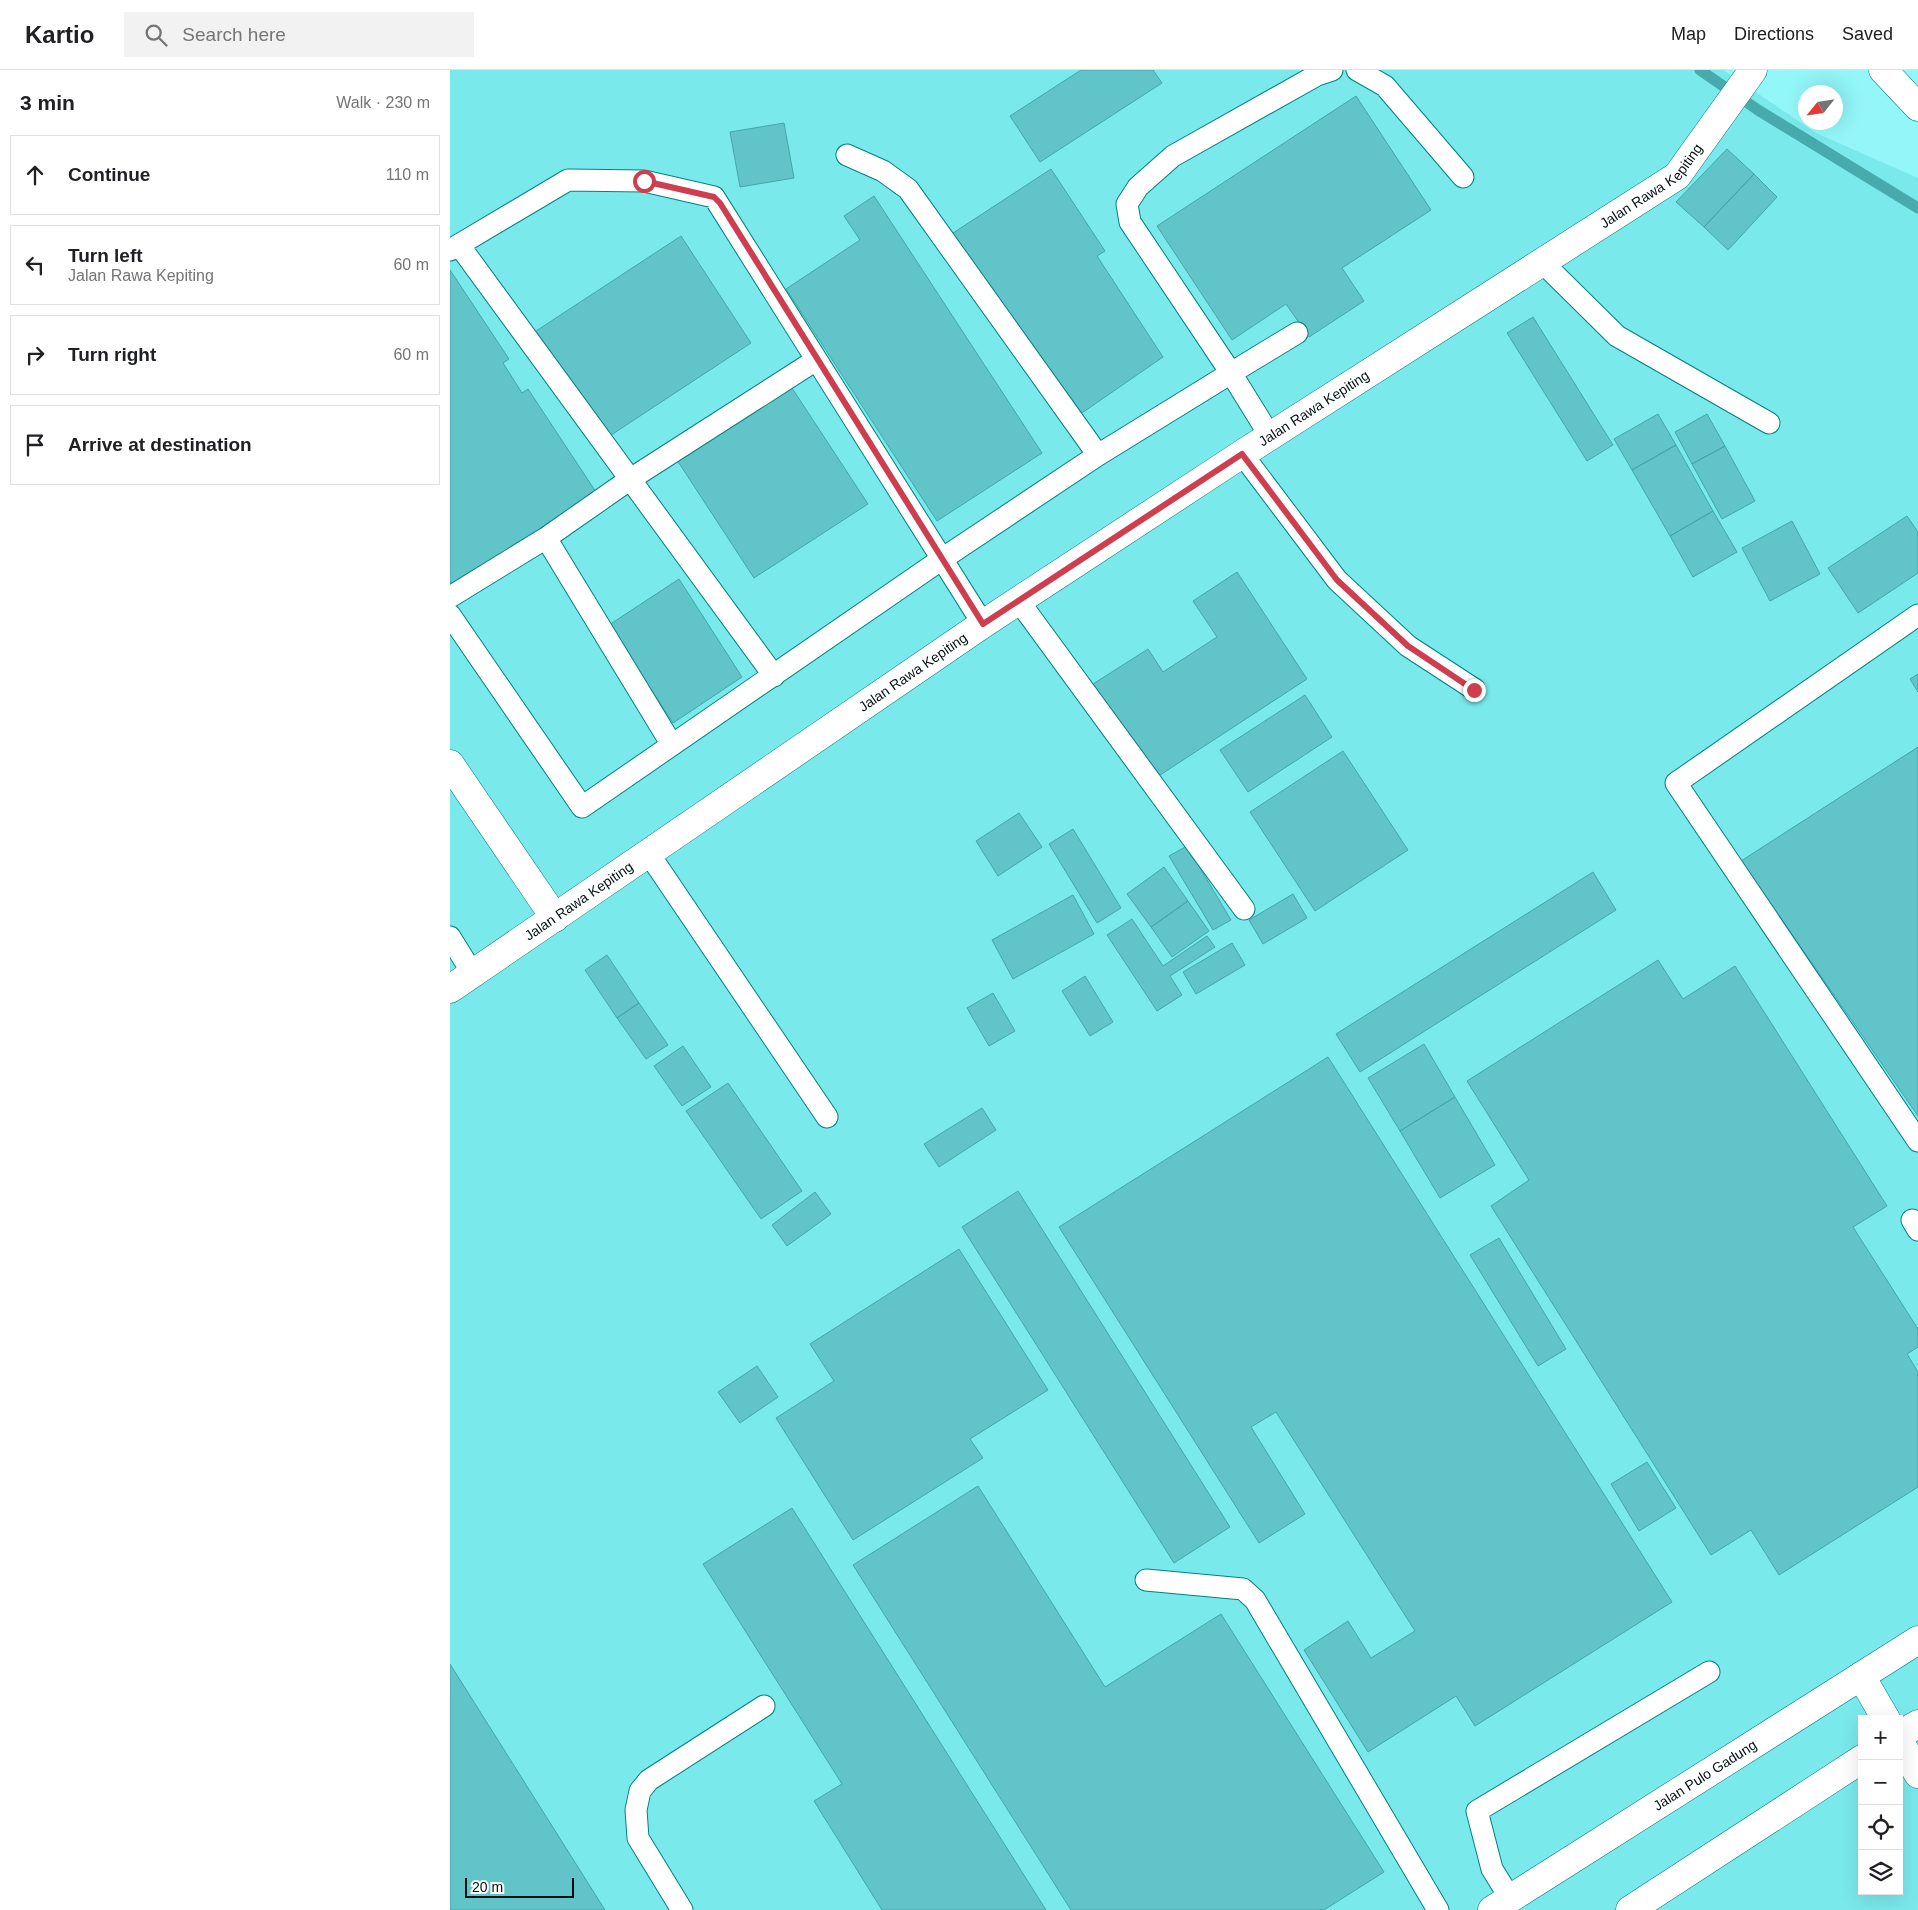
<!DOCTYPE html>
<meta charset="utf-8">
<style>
body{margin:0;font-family:Arial,sans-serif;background:#f2f2f2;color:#202124}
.controls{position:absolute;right:15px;bottom:15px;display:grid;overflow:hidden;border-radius:0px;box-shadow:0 5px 20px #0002}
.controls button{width:45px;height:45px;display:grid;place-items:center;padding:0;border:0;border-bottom:1px solid #e0e0e0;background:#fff;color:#202124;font:25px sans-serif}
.compass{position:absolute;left:1348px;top:15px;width:45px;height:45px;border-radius:50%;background:#fff;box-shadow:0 5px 20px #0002;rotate:240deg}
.scale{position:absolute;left:15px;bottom:12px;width:109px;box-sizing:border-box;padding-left:5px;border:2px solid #001112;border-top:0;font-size:14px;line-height:18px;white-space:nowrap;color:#001112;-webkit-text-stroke:4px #fff;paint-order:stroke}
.stop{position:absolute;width:15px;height:15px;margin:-11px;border:4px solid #ce3e4f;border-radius:50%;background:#fff}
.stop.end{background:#ce3e4f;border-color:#fff;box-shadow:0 1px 5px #0008}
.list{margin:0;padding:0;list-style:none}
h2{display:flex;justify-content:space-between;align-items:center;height:65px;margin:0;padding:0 20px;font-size:21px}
h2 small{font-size:16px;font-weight:400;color:#757577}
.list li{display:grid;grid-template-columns:32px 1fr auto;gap:15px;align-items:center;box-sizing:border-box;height:80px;margin:0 10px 10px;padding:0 10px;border:1px solid #e0e0e0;border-radius:0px}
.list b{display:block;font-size:19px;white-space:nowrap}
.list p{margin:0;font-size:16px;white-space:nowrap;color:#757577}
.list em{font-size:16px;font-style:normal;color:#757577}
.icon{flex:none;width:28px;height:28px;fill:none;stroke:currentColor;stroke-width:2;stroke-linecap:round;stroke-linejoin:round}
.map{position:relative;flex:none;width:1468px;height:1840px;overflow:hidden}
header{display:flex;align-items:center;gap:30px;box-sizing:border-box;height:70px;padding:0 25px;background:#fff;border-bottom:1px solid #e0e0e0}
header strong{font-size:24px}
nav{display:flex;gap:28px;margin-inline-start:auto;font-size:18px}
.search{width:350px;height:45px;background:#f2f2f2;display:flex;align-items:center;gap:12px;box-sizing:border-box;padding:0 18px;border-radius:0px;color:#757577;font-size:19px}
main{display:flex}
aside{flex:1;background:#fff}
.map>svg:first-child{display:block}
.built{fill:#7ae9ec;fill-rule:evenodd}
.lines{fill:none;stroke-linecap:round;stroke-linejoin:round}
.stream{stroke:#47aaad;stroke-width:11}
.building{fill:#61c4c8;stroke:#41a7ab}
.service-casing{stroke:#008184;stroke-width:23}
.minor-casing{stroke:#008184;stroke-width:29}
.tertiary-casing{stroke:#008184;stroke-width:29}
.service{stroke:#fff;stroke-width:21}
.minor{stroke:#fff;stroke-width:28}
.tertiary{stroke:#fff;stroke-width:28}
.route{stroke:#ce3e4f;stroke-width:6}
.labels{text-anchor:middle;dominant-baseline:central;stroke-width:4.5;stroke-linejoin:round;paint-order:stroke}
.street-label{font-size:14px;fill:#001112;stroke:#fff}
</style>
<header>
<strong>Kartio</strong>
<div class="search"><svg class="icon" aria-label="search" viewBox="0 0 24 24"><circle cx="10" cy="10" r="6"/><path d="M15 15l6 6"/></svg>Search here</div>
<nav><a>Map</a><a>Directions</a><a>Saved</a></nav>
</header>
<main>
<aside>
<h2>3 min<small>Walk · 230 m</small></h2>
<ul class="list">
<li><svg class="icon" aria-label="ahead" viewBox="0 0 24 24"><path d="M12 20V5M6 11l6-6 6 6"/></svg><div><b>Continue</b></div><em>110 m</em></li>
<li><svg class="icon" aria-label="left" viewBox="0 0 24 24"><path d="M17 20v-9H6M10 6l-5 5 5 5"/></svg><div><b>Turn left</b><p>Jalan Rawa Kepiting</p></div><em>60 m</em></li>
<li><svg class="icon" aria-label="right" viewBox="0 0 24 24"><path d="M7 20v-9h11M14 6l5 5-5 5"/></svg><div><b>Turn right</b></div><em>60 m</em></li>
<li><svg class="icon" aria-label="arrive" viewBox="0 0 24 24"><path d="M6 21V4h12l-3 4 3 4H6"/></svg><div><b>Arrive at destination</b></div></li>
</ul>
</aside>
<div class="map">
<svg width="1468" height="1840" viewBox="0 0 1468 1840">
<rect width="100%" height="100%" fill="#93f6f9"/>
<path class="built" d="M0,0H1273L1366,63L1468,108V1840H0ZM1412,1649H1449V1821H1412Z"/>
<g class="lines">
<path class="stream" d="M1250,0L1308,40L1468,138"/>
</g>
<path class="building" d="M631,0H703L712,13L590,92L560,46Z
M906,26L981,140L892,198L914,231L859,267L836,234L782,270L707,156Z
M334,53L344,108L290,117L280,62Z
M1277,79L1304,104L1254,157L1226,132Z
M601,99L655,181L647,186L713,287L629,345L500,165Z
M1304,104L1327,127L1278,180L1254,157Z
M424,126L592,383L487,451L336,219L410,170L394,146Z
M231,166L301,273L152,371L83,263Z
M0,200L59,289L53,293L72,323L78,319L146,422L0,518Z
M1083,247L1163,375L1137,391L1057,263Z
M340,315L418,434L304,508L227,390Z
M1208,344L1226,375L1182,400L1164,369Z
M1257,344L1275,376L1242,394L1225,362Z
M1226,375L1263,441L1220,466L1182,400Z
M1275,376L1305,431L1272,449L1242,394Z
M1263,441L1287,482L1243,507L1220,466Z
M1457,446L1468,462V503L1408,543L1378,498Z
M1342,451L1370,504L1320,531L1292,478Z
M787,502L857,609L704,709L643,614L698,579L713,602L767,567L743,531Z
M229,509L292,607L223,653L159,555Z
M1468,604V622L1460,609Z
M855,625L882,667L798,722L770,680Z
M1468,677V1046L1291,791Z
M893,681L958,780L865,841L800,742Z
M569,743L592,777L548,806L526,771Z
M623,759L671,838L647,853L599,774Z
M737,776L781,850L763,860L719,786Z
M714,797L738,831L701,857L677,824Z
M1143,802L1166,840L910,1002L886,964Z
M843,824L857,848L813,874L799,850Z
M623,825L644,864L563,909L542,870Z
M738,831L759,861L722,887L701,857Z
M682,849L713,896L757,866L765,877L720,906L732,925L707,941L657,865Z
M782,873L795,895L746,924L733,902Z
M157,885L189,933L167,948L135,900Z
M1208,890L1233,929L1285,896L1437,1136L1403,1157L1468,1259V1277L1457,1284L1468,1302V1417L1329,1505L1301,1460L1261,1485L1041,1136L1079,1110L1017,1011Z
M635,906L663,952L640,966L612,921Z
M543,923L565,961L539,976L517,938Z
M189,933L218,975L196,989L167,948Z
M974,974L1005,1027L950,1061L918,1008Z
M233,976L261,1017L232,1036L204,996Z
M878,987L1222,1532L1025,1656L1006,1626L918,1682L854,1580L898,1551L921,1588L965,1561L826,1342L801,1357L855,1444L809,1473L609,1157Z
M278,1013L352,1121L311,1149L236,1041Z
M1005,1027L1045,1095L990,1128L950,1061Z
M532,1038L546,1060L489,1097L474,1074Z
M568,1121L780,1457L724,1493L512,1157Z
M365,1122L381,1144L337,1176L322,1155Z
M1049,1168L1116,1279L1088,1296L1020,1185Z
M509,1179L598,1320L520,1369L533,1388L403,1470L326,1348L384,1311L360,1274Z
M307,1296L328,1327L290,1353L268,1322Z
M1197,1392L1226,1438L1189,1461L1161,1414Z
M528,1416L655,1617L771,1544L934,1802L874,1840H621L403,1495Z
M342,1438L596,1840H432L364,1731L392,1714L253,1494Z
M0,1594L155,1840H0Z"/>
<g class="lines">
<defs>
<path id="service" d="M907,0L935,16L1013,107
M397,85L433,101L458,119L648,385
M9,175L324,606
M0,180L118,110L194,111L264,127L533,554
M1092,192L1167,266L1319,353
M820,366L781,303L847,263
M792,384L887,510L958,576L1024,619
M96,468L222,675
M0,527L96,468L179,410L366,290
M568,530L794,839
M0,545L132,737L492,489L648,385L781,303L680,152L677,134L688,117L723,86L867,5L882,0
M1468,545L1226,713L1468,1071
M199,784L377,1047
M0,867L23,904
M1462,1150L1468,1160
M696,1510L793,1519L805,1530L988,1840
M1060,1828L1042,1799L1027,1741L1259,1602
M232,1840L188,1768L186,1740L190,1721L199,1710L314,1636"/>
<g id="minor">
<path d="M1433,0L1468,37"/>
<path d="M0,694L105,848"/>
<path id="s1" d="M0,919L533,554L792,384L1227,106L1303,0"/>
<path d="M1411,1606L1436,1649"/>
<path d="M1449,1670L1468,1704"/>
</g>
<g id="tertiary">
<path d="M1449,1665L1468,1654"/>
<path id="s2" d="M1042,1840L1468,1570"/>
<path d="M1180,1840L1412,1689"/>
</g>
</defs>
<use href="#service" class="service-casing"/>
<use href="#minor" class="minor-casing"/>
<use href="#tertiary" class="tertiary-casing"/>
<use href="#service" class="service"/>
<use href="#minor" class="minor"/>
<use href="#tertiary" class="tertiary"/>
</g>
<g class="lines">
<path class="route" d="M194,111L264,127L270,133L533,554L792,384L887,510L958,576L1024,620"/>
</g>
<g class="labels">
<g class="street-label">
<text stroke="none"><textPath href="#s1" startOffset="1446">Jalan Rawa Kepiting</textPath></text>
<text stroke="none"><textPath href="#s1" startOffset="1041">Jalan Rawa Kepiting</textPath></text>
<text stroke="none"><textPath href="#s1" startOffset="561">Jalan Rawa Kepiting</textPath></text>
<text stroke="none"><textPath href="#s1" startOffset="156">Jalan Rawa Kepiting</textPath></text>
<text stroke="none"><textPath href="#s2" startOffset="252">Jalan Pulo Gadung</textPath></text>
</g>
</g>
</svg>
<div class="controls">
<button>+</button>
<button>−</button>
<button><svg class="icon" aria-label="locate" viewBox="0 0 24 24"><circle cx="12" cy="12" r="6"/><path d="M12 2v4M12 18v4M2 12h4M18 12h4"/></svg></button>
<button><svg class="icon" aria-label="layers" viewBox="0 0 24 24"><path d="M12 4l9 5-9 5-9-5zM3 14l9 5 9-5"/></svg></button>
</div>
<svg class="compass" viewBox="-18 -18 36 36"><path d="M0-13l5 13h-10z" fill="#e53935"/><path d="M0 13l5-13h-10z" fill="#757577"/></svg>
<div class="scale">20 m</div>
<div class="stop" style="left:194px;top:111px"></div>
<div class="stop end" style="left:1024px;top:620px"></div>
</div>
</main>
